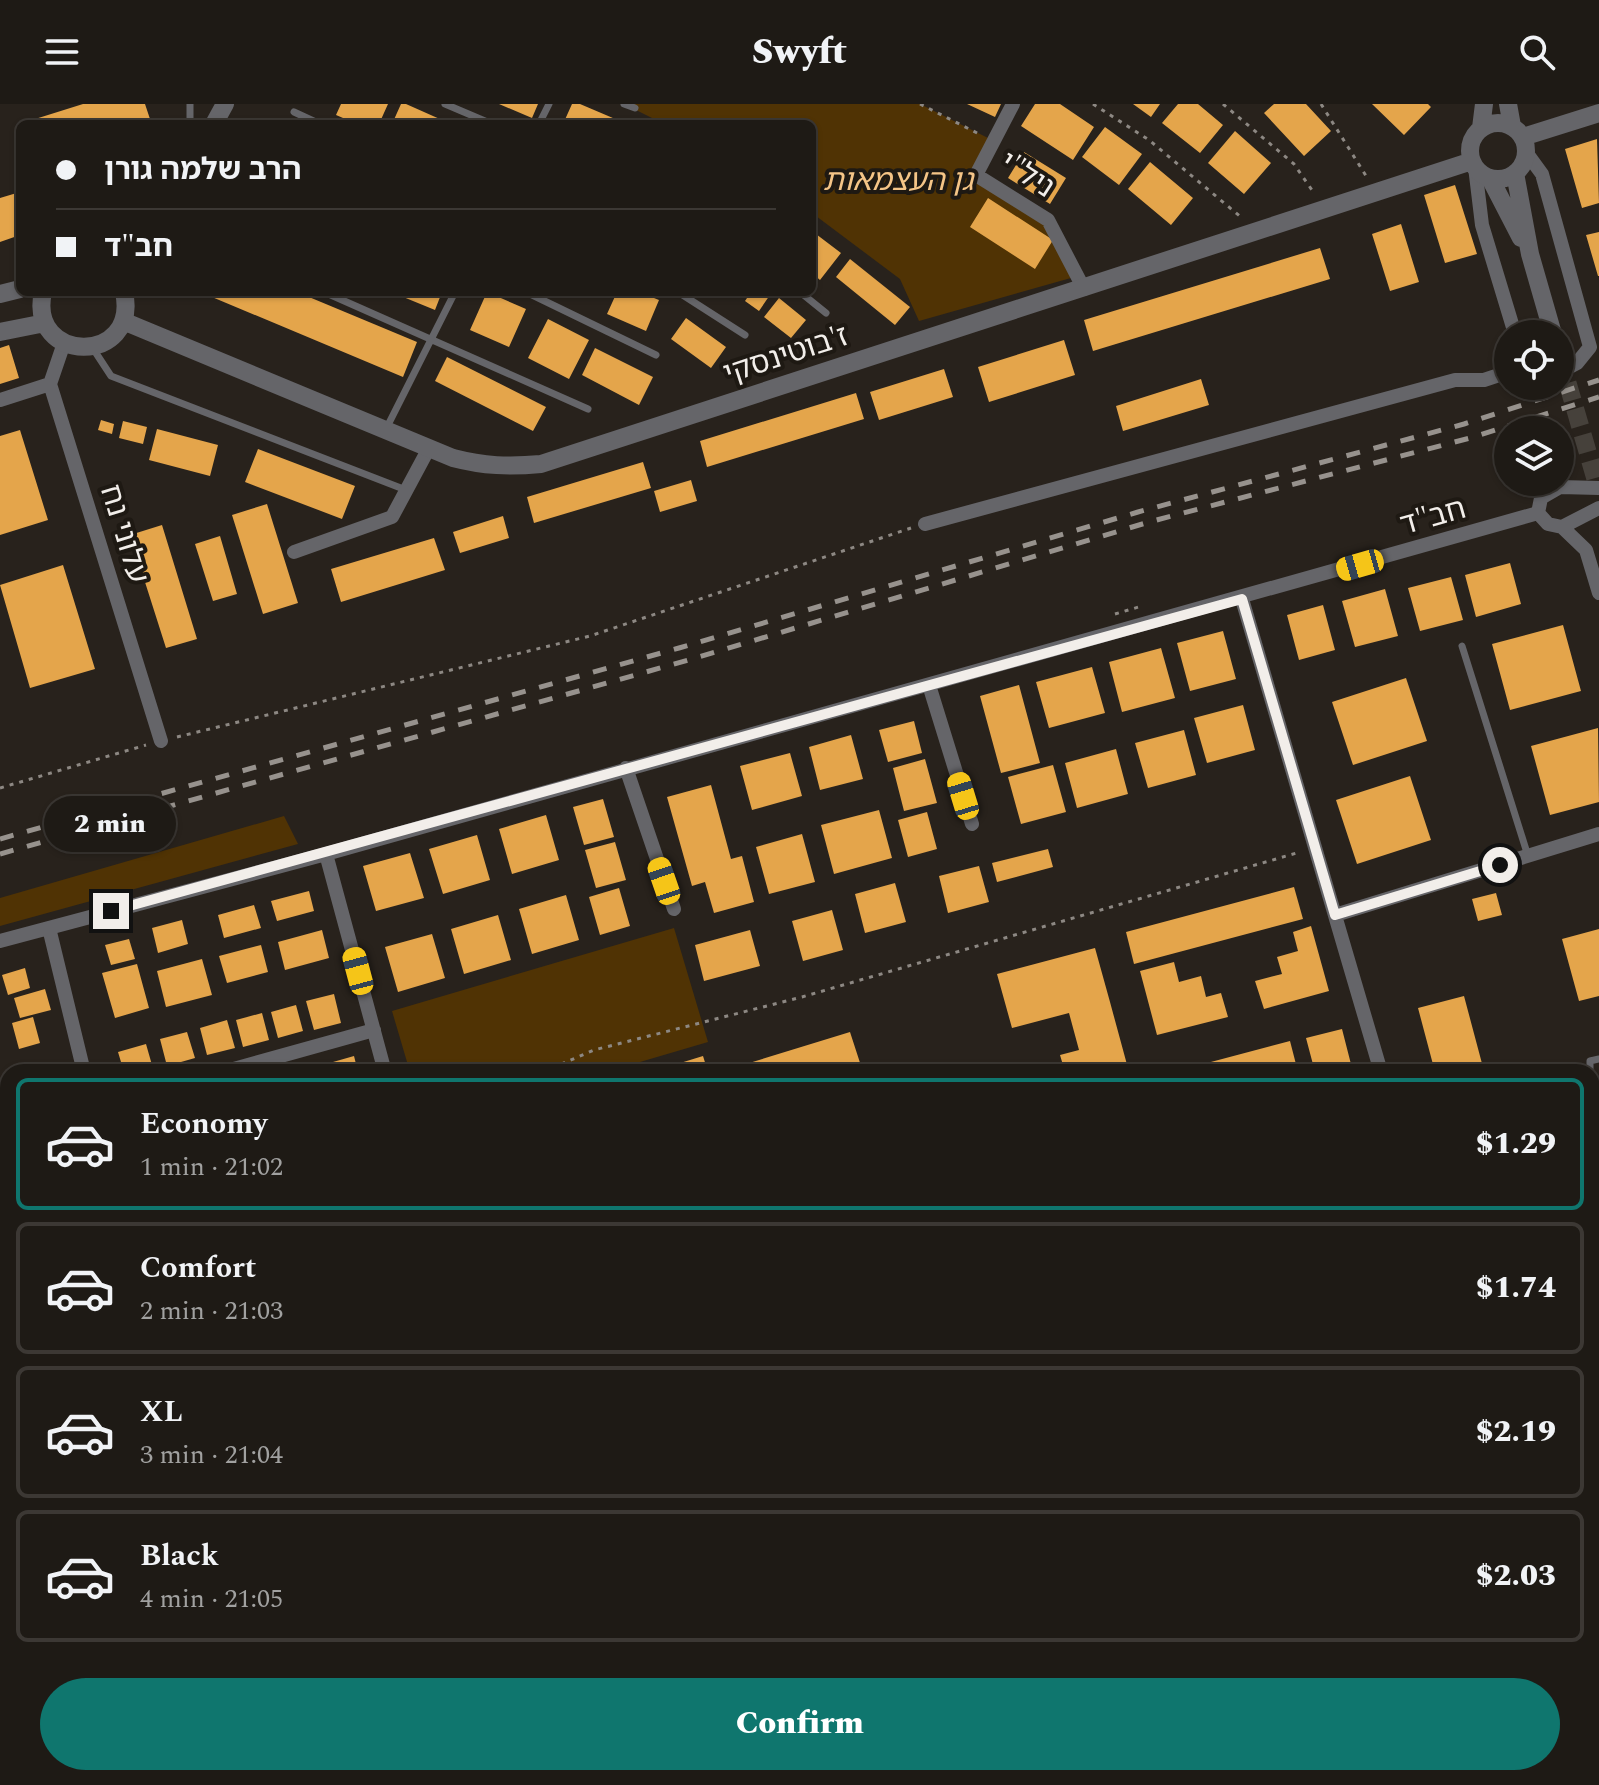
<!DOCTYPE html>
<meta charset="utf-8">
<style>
body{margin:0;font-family:Spectral,"Noto Sans Hebrew",serif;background:#2b2722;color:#f1f3f6;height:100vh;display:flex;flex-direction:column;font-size:30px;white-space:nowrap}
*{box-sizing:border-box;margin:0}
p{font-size:26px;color:#a1a1a0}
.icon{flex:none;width:44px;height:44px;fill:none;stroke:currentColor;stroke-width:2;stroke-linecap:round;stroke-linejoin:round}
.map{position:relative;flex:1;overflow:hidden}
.details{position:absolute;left:0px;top:960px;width:1600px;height:722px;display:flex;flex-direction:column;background:#1e1a15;border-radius:24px 24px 0 0;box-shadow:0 2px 6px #0004,0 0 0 2px #3c3834}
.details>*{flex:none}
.hud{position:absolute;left:16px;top:16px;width:800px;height:176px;border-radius:12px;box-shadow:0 2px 6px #0004,0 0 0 2px #3c3834;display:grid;align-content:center;height:176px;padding:0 40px;background:#1e1a15}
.controls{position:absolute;left:1494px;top:216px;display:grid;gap:16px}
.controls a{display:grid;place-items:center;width:80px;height:80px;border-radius:50%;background:#1e1a15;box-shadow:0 2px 6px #0004,0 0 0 2px #3c3834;font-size:40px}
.end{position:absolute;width:36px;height:36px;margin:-18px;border:10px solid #f2eeea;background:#111;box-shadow:0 0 0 4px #111}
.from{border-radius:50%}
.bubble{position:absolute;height:56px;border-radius:28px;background:#1e1a15;box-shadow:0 2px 6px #0004,0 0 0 2px #3c3834;font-size:26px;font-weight:800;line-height:56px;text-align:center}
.car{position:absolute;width:24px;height:48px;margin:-24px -12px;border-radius:10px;box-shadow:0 0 6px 2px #0007;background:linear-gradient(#f5c518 24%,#345 0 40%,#f5c518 0 76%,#345 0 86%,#f5c518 0)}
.hud b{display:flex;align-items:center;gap:28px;height:76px;font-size:30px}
.hud b+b{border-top:2px solid #3c3834}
.hud i{width:20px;height:20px;background:#f1f3f6}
ul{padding:14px 0 0;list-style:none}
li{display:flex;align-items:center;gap:24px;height:132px;margin:0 16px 12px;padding:0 24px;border:4px solid #3c3834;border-radius:12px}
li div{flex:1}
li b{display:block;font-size:30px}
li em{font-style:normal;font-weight:800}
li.active{border-color:#0f766e}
li>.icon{width:72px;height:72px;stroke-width:1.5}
.action{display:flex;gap:16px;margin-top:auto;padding:16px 40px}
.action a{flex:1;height:92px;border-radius:48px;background:#0f766e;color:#fff;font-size:32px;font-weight:800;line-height:92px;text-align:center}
header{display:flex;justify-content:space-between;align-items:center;height:104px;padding:0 40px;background:#1e1a15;font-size:36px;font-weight:800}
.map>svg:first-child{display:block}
</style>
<header><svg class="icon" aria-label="menu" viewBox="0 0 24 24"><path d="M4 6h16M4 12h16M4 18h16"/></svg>Swyft<svg class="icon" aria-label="search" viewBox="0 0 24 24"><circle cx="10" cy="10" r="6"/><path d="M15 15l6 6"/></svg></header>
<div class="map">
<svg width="1599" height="1681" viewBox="0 0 1599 1681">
<rect width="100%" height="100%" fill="#28221c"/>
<!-- green -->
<path fill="#503304" d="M624 0H920L994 37 976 71 1048 116 1078 172 919 217 900 175 812 109V20H664Z
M284 712 298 740 0 822V794Z
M674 824 708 938 606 968H410L392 907Z
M1389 1674H1437L1421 1681H1392Z"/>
<!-- building -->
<path fill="#e4a54b" d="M83 0H145L151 18 33 20 32 16Z
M341 0H388L379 20H357L336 11Z
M401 0H406L451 20H392Z
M499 0H538L532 14Z
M572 0H580L627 20H563Z
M967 0H1001L995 13Z
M1035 0H1060L1094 23 1073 56 1021 22Z
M1133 0H1160L1151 13Z
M1178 0H1198L1223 21 1200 49 1162 19Z
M1274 0H1306L1331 27 1304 52 1264 9Z
M1372 0H1428L1431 3 1404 31Z
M1105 23 1142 50 1119 81 1082 53Z
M1235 27 1271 59 1244 90 1208 59Z
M1597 35 1599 99 1582 104 1565 45Z
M1024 48 1066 74 1050 100 1008 74Z
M1150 58 1193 94 1171 121 1128 85Z
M1455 81 1477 150 1445 159 1424 91Z
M20 88V131L0 138V94Z
M988 94 1053 136 1035 165 970 123Z
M1401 120 1419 178 1390 187 1372 130Z
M812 127 841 149 820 176 812 169Z
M1599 128V172H1598L1586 131Z
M1320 144 1330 175 1093 247 1084 216Z
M850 155 910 203 895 221 836 173Z
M200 188H297L417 238 403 273Z
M391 188H442L435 206Z
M487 188 526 205 509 243 470 226Z
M617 188H639L659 196 646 227 607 210Z
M751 188H772L759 207 745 197Z
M779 194 806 216 791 234 764 213Z
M686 214 726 243 711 264 671 235Z
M548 215 589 236 569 275 528 254Z
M1064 236 1075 271 989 298 978 263Z
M9 241 19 274 0 280V244Z
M595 244 653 273 639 301 582 271Z
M447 253 546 303 533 327 435 277Z
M944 265 953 293 879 316 870 288Z
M1201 275 1209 301 1123 327 1116 302Z
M856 289 864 315 707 363 700 337Z
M101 316 114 320 112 330 98 326Z
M123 317 147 323 143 340 119 334Z
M157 325 218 341 210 372 149 356Z
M20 326 48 416 0 431V332Z
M258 345 355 382 342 415 245 378Z
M643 358 651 384 534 419 527 393Z
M691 376 697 397 660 408 654 387Z
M267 400 298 499 263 510 232 411Z
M503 412 509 434 460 449 453 428Z
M162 421 197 535 166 544 130 431Z
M220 432 237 490 213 497 195 440Z
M434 434 445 466 341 498 331 465Z
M1510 459 1521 500 1476 513 1465 471Z
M63 461 95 565 30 584 0 481Z
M1451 473 1463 516 1420 527 1408 484Z
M1385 485 1398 532 1355 543 1342 497Z
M1323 501 1335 546 1299 556 1287 511Z
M1563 521 1581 587 1510 606 1492 540Z
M1223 527 1236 575 1190 587 1177 539Z
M1161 544 1175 594 1122 608 1109 558Z
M1092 563 1105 609 1049 624 1036 578Z
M1406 574 1427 637 1353 661 1332 598Z
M1019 581 1040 659 1001 669 980 592Z
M1243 601 1255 646 1207 659 1194 614Z
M914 617 922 649 888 658 879 626Z
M1598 624 1599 698 1550 711 1531 642Z
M1184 626 1196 671 1148 684 1135 639Z
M851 631 863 675 820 686 809 643Z
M1116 645 1128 690 1077 704 1065 659Z
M790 649 802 692 752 706 740 662Z
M925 655 937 699 904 707 893 664Z
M1053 661 1066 708 1021 720 1008 673Z
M1410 672 1431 736 1357 760 1336 696Z
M711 681 731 755 742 752 754 798 714 809 705 778 692 782 667 693Z
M603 695 614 733 584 741 573 703Z
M879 706 892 754 834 770 821 721Z
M927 708 937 745 908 753 898 716Z
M546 711 559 756 512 770 499 725Z
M802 730 815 778 769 790 756 743Z
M477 731 490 776 443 790 429 745Z
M615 738 626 776 596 784 585 746Z
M1048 745 1053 763 997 778 992 759Z
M410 749 424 794 376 807 363 762Z
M979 762 989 798 948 809 939 772Z
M895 779 906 818 865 829 855 790Z
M1294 783 1303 815 1134 860 1126 828Z
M619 784 630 822 600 831 589 793Z
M309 787 314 807 277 817 271 797Z
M1496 789 1502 811 1478 817 1472 795Z
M566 791 579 836 532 850 519 805Z
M254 801 261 824 224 834 218 811Z
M832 806 843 846 803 857 792 817Z
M498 811 511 856 464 870 451 825Z
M182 816 188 840 158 849 152 824Z
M1311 822 1329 887 1264 905 1255 877 1282 870 1277 853 1298 847 1293 828Z
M1599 825V892L1579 897 1562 835Z
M322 826 329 854 285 866 278 838Z
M750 826 760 862 704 877 695 841Z
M432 830 445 874 398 888 385 843Z
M129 835 135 855 111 861 105 841Z
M261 841 268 868 227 879 219 852Z
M1095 844 1110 898 1129 968H1065L1060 951 1079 946 1069 909 1012 924 997 870Z
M202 855 212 891 166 903 157 867Z
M1174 858 1179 878 1201 872 1206 893 1221 889 1228 913 1157 931 1140 867Z
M137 860 149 904 115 914 102 869Z
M25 864 30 884 8 891 2 871Z
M45 885 51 906 20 914 14 894Z
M334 890 341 919 314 926 306 897Z
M1464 892 1484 967 1435 968 1418 904Z
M296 901 303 927 278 934 271 908Z
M262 909 269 936 243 943 236 916Z
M33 913 40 939 19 945 12 919Z
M227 916 235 944 207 951 200 924Z
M1342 925 1353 968H1315L1306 934Z
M187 928 195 954 167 962 160 935Z
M850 928 863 968H734L733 964Z
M1290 937 1298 968H1177V967Z
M146 940 154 968H124L118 948Z
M354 952 358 968H328L326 960Z
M703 952 708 968H680L677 960Z
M315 960 318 968H288V967Z
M8 1024V1084L3 1085 0 1026Z
M8 1142V1207H7L0 1181V1144Z
M1599 1173V1201L1598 1202 1592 1176Z
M1592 1246 1599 1252V1280L1592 1288Z
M8 1431V1519L0 1521V1433Z
M1592 1472 1599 1488 1592 1494Z
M1599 1570V1608L1592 1611V1573Z
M45 1674H60L62 1681H48Z
M160 1674H228L230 1681H162Z
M645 1674H686L687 1681H647Z
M748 1674H784L786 1681H726Z
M1109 1674H1145L1149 1681H1093Z
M1304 1674H1357L1360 1681H1307Z"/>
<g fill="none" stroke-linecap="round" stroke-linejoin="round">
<!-- tertiary-tunnel -->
<path stroke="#46413b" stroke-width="18" stroke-dasharray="18 9" stroke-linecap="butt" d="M1560 253 1599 387"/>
<!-- path -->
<path stroke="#8d8883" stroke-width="3" stroke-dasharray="4 6" stroke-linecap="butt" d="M920 0 981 31
M1093 0 1149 36 1242 114
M1223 0 1294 60 1314 89
M1321 0 1368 75
M1115 510 1142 502
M177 633 590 532 911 424
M0 684 146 641
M543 968 594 946 802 893 1300 748
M1592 1328 1599 1335
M1276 1674 1279 1681"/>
<!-- service -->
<path stroke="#656569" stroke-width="7" d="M190 0V20
M445 0 492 20
M624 0 635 4
M294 8 320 20
M539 20 549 0
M324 188 588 305
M526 188 656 251
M678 188 745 231
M800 188 826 209
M92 243 111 272 406 386
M386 325 455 188
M1462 542 1528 752
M1590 968V957L1599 955
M1592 999 1599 997
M1592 1236 1599 1242
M0 1385 8 1387
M1582 1681 1599 1676"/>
<!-- minor -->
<path stroke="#656569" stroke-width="14" d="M1013 0 976 71 1048 116 1084 185
M1526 48 1542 70 1590 243 1577 259 1560 268
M1475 63 1482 121 1515 230
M64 239 50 280 161 637
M0 296 50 280
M1599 384 1560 383 1541 394 1538 409 1548 420 1562 423 1599 404
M925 420 1455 276H1484L1508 268
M1562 423 1586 446 1599 489
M294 448 392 413 429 344
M1242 495 1381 968
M929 581 972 720
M626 664 674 805
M326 750 385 968
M1335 811 1599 730
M49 824 84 968
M0 837 326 750 1538 409
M223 968 374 926
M0 992 8 990
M1592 1041 1599 1040
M1592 1386 1599 1383
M109 1674 111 1681
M598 1674 600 1681
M820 1674 822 1681
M892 1674 893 1681
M380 1681 407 1675
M949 1681 967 1674"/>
<!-- tertiary -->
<path stroke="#656569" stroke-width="18" d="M1508 0 1512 22
M1470 47a28 28 0 1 1 56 0a28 28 0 1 1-56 0Z
M214 20 225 0
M1481 24 1484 0
M1523 33 1599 9
M1515 69 1530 150 1553 230
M1490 74 1521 134
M43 188C27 260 140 262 124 188
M0 190 20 185
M123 217 453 354C484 362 509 363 541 360L1472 57
M0 228 45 219"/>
<!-- secondary -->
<path stroke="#8a8a90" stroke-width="20" d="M1592 1649 1599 1646
M1518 1681 1535 1674"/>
<!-- rail -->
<path stroke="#97928d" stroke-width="5" stroke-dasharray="14 14" stroke-linecap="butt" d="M0 735 679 544 1138 408 1464 320 1599 276
M0 750 692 555 1149 418 1470 334 1599 293"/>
</g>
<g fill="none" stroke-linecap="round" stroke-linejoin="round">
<!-- route -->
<path stroke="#f2eeea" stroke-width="10" d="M111 807 1242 495 1335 811 1500 761"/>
</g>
<g text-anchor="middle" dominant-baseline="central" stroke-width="8" stroke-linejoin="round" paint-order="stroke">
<!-- street labels -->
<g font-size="30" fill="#f2eeea" stroke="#1e1913">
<text transform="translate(1027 71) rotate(33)">ניל"י</text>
<text transform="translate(786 251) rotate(-18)">ז'בוטינסקי</text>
<text transform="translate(1433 413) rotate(-16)">חב"ד</text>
<text transform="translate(124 430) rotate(73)">עלוני נח</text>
</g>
<!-- park labels -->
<g font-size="30" font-style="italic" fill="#f5c587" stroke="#1e1913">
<text x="898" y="77">גן העצמאות</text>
</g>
</g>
</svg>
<div class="controls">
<a><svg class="icon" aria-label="locate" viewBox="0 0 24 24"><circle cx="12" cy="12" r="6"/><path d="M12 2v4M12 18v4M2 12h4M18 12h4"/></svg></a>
<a><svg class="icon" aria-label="layers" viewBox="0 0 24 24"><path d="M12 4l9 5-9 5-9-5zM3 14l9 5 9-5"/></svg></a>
</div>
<i class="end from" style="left:1500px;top:761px"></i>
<i class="end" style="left:111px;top:807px"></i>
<div class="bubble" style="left:44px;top:692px;width:132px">2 min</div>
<i class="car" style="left:1360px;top:461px;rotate:254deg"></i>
<i class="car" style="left:963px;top:692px;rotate:343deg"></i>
<i class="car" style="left:664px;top:777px;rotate:341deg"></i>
<i class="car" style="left:358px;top:867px;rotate:345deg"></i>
<div class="hud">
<b><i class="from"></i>הרב שלמה גורן</b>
<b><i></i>חב&quot;ד</b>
</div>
<section class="details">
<ul>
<li class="active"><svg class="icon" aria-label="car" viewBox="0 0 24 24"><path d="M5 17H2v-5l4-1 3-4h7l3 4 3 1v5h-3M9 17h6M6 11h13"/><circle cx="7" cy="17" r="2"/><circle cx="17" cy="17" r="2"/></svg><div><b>Economy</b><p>1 min · 21:02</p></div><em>$1.29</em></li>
<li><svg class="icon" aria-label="car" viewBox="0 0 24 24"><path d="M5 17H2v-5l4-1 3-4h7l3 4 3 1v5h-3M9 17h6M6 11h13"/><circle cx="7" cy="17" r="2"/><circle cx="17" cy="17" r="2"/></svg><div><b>Comfort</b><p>2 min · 21:03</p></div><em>$1.74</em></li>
<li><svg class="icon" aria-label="car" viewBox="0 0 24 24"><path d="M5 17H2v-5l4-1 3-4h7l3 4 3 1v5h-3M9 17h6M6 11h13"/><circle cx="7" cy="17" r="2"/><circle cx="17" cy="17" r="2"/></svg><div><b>XL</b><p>3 min · 21:04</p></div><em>$2.19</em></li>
<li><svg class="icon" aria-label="car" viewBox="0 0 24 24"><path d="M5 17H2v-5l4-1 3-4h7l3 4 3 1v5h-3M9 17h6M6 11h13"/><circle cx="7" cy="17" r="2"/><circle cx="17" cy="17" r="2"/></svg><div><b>Black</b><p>4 min · 21:05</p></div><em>$2.03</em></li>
</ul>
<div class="action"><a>Confirm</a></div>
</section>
</div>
